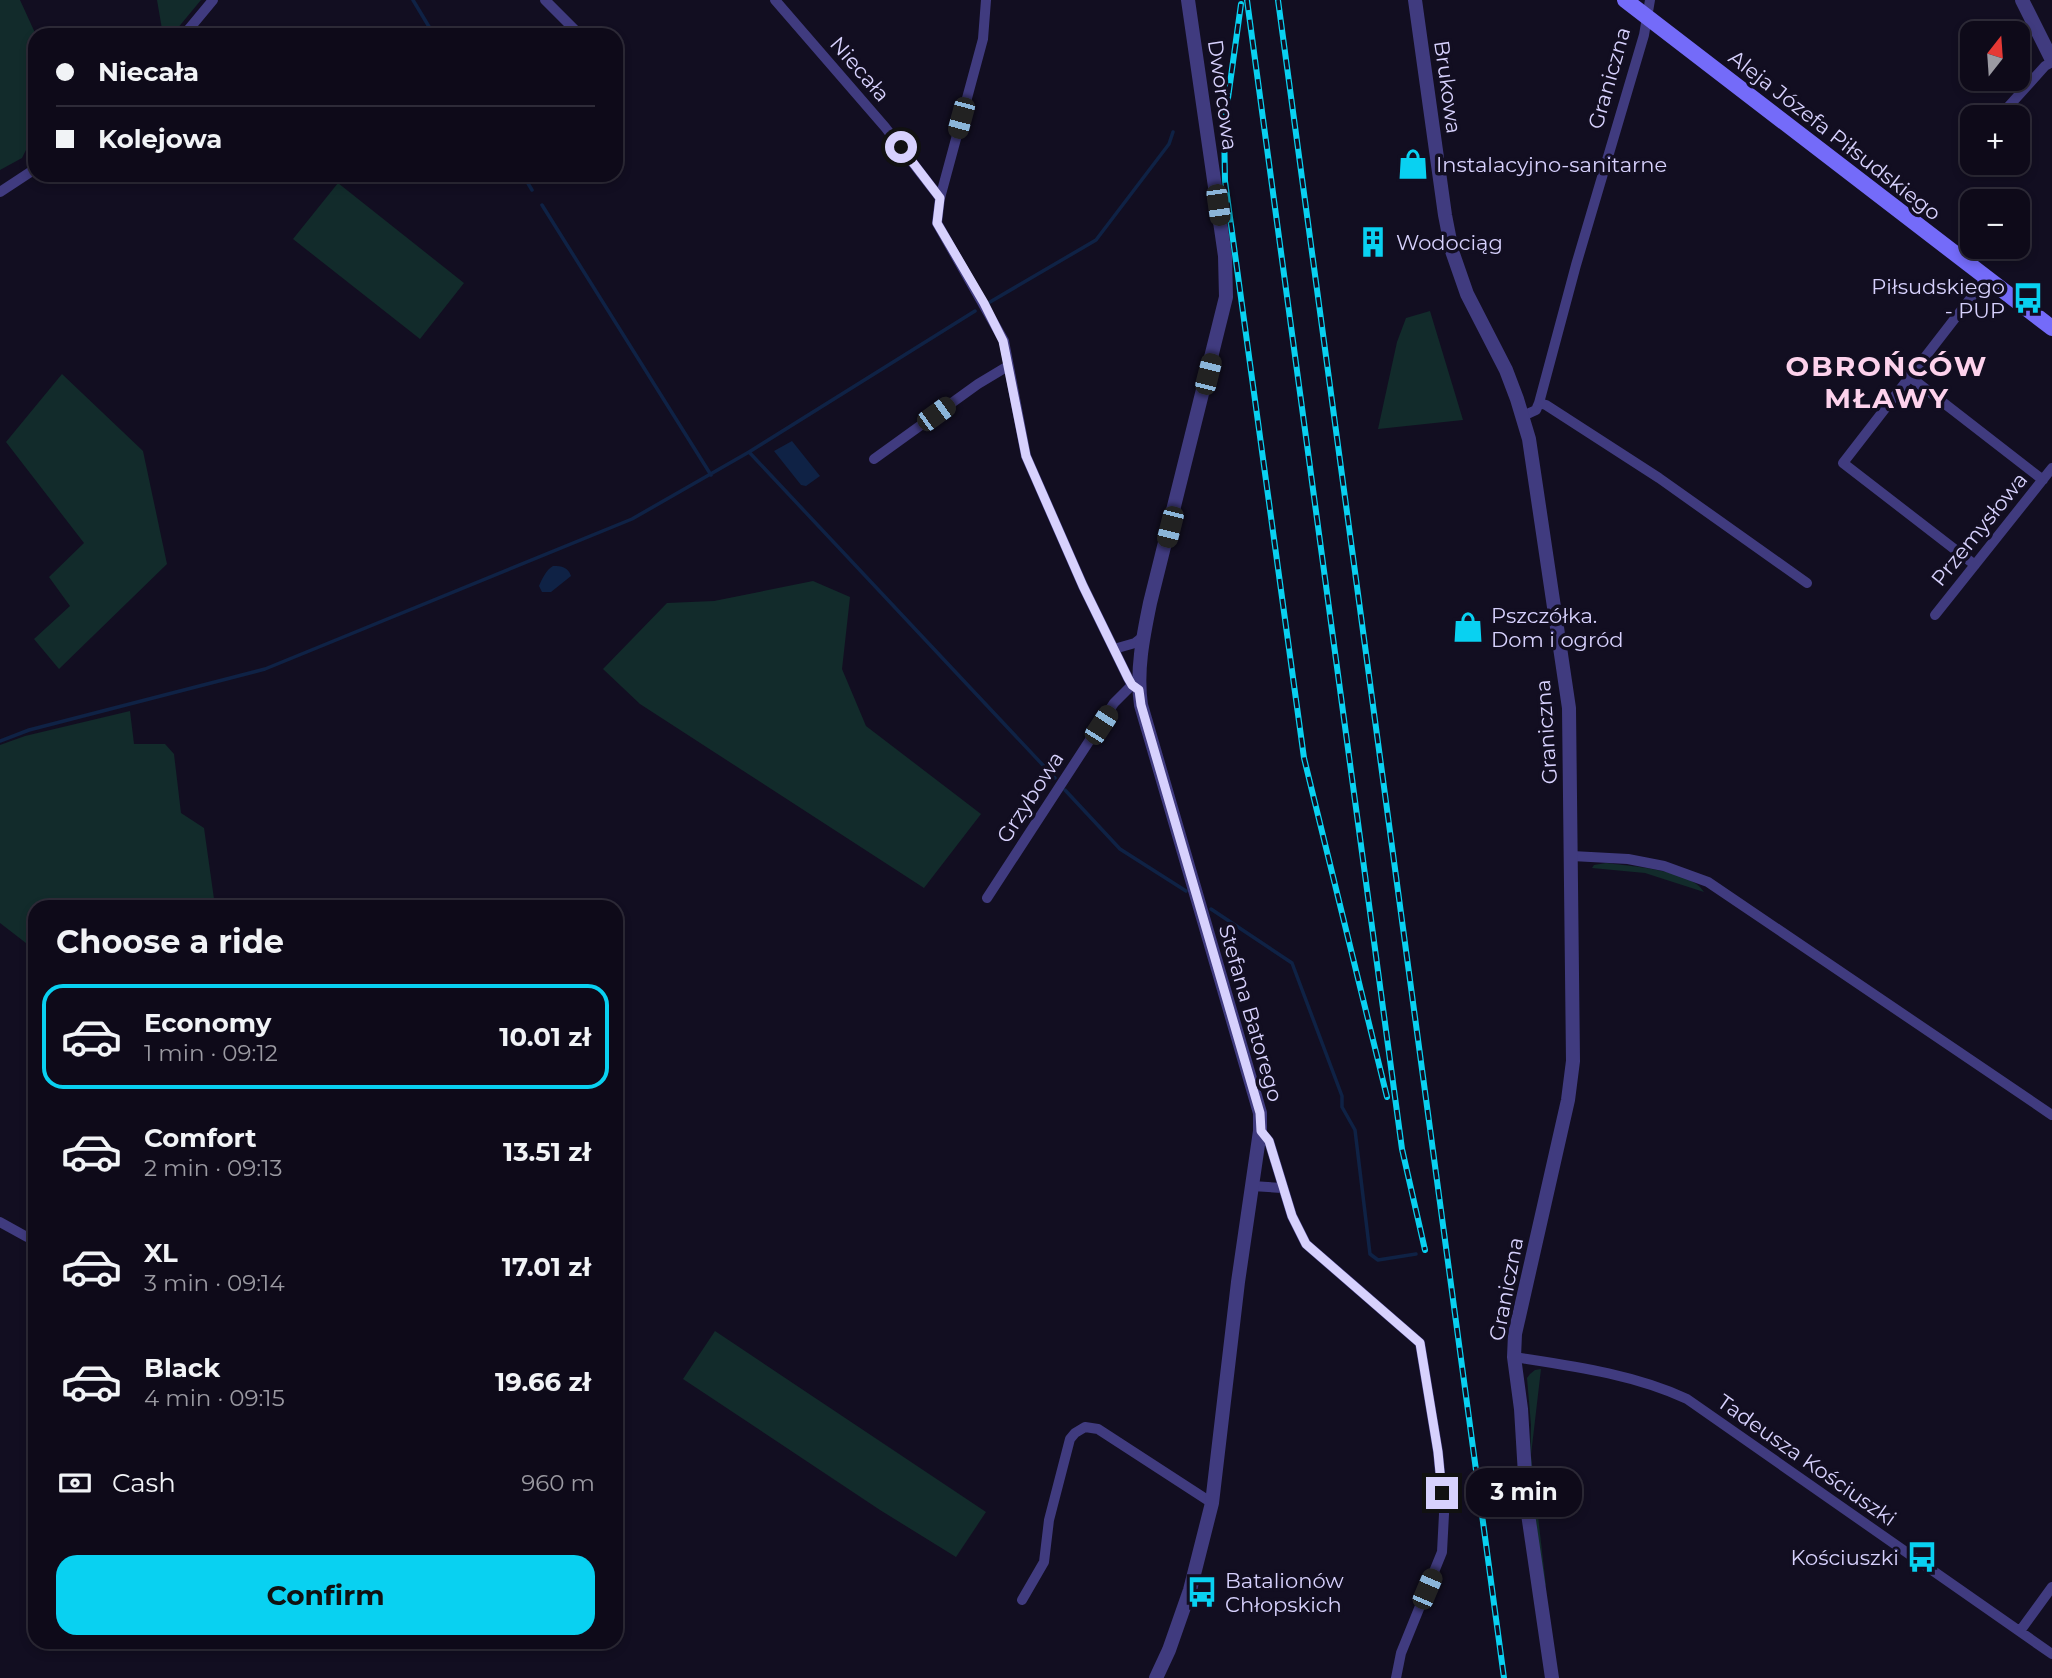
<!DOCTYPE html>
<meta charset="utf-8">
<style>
body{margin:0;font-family:Montserrat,sans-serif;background:#171322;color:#f1f3f6;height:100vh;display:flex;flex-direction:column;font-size:26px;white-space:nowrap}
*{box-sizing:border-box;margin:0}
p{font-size:23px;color:#9b9aa2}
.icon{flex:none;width:38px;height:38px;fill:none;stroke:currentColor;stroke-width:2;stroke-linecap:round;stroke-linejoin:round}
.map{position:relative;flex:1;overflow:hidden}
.side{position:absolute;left:28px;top:900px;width:595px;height:749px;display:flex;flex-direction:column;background:#0e0a19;border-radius:21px;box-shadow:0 4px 10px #0003,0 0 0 2px #2e2b38}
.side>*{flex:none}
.banner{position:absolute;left:28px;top:28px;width:595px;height:154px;border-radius:21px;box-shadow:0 4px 10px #0003,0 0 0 2px #2e2b38;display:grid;align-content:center;height:154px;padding:0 28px;background:#0e0a19}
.needle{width:46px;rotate:17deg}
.buttons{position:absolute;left:1960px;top:21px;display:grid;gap:14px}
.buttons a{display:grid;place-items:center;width:70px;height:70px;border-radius:14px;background:#0e0a19;box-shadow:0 4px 10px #0003,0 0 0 2px #2e2b38;font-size:35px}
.end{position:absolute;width:32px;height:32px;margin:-16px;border:9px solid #d7d1fd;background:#111;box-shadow:0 0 0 4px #111}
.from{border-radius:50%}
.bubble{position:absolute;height:49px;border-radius:21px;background:#0e0a19;box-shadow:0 4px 10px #0003,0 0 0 2px #2e2b38;font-size:23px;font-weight:700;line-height:49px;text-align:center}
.car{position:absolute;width:21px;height:42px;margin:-21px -10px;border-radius:9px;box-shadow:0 0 5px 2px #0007;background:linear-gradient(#222 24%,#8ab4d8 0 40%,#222 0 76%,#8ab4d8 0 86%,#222 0)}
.banner b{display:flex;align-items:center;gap:24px;height:66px;font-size:26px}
.banner b+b{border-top:2px solid #2e2b38}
.banner i{width:18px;height:18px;background:#f1f3f6}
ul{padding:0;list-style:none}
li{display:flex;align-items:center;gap:21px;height:105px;margin:0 14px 10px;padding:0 14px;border:4px solid transparent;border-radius:21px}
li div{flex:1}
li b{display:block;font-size:26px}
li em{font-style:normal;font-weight:700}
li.selected{border-color:#09d1f1}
li>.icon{width:63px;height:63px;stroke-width:1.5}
h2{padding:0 28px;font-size:32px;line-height:84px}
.pay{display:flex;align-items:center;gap:18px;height:77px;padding:0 28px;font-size:26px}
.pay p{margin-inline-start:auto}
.action{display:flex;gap:14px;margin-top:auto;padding:14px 28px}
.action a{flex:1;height:80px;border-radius:21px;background:#09d1f1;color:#111;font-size:28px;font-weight:700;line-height:80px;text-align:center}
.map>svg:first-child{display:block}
</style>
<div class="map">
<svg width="2052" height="1678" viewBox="0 0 2052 1678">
<rect width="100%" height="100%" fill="#120e21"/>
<!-- green -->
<path fill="#122b2b" d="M0 0H20L36 35 35 132 22 158 0 170Z
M157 0H201L172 35H163Z
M338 183 464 283 420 339 293 239Z
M1430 311 1463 420 1378 429 1397 342 1406 318Z
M62 374 143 451 167 564 59 669 34 639 70 606 49 577 84 543 6 442Z
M813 581 850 597 842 669 866 726 981 814 924 888 640 704 603 669 667 603 714 601Z
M130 711 134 744H165L174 754 181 813 204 828 215 906H35V950L0 923V745L25 736Z
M1606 863C1630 866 1692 870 1704 892L1645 873 1592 868 1594 865Z
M715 1331 986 1512 956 1557 880 1510 683 1379Z
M1541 1369 1531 1455 1546 1586 1543 1582 1530 1471 1531 1425 1527 1378 1530 1374 1535 1370Z"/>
<!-- water -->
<path fill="#0f2245" d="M792 441 820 476 806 486 801 485 774 451Z
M553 566C562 566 568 567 571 576L551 592H542L539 586C542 579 546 570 553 566Z"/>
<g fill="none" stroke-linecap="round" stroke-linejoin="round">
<!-- stream -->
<path stroke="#0f2245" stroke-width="3.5" d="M413 0 434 35
M523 175 532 190
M542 205 711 475
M990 302 1096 240 1169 144 1173 132
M749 452 975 311
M0 741 29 730 265 669 632 519 749 452 1055 778
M1065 790 1120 849 1186 891
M1211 909 1292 963 1342 1096V1107L1355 1130 1370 1254 1378 1260 1416 1254"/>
<!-- minor -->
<path stroke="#403b7f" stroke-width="10" d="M545 0 580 35
M775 0 885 127 940 198
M986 0 983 39 940 198 937 223 1004 341 1026 456 1083 586 1128 678 1132 685 1139 690
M184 35 213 0
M1999 117 2045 66 2052 62
M1970 149 1972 147
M0 192 35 169
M1909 376 2043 480
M1539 403 1546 405 1659 478 1807 583
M1523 416 1536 410 1539 403 1576 265 1644 35 1650 0
M874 459 978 384 1008 366
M1975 565 1843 463 1987 277
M1935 615 2052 468
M1114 649 1135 643 1144 636
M1572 856 1628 859 1664 866 1708 882 2052 1115
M987 898 1114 703 1132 685
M1260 1131 1269 1141 1292 1216 1306 1244 1420 1343 1438 1452 1444 1514 1442 1552 1401 1653 1396 1678
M1252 1186 1282 1188
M0 1222 27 1237
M1514 1357C1572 1366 1633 1374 1687 1399L2052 1654
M1022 1600 1044 1562 1049 1520 1070 1439 1075 1433 1085 1427 1098 1429 1212 1503
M2020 1631 2052 1587"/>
<!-- tertiary -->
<path stroke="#403b7f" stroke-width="14" d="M1415 0 1445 215 1452 251 1467 294 1506 370 1517 399 1529 439 1569 708 1573 1061 1568 1100 1515 1334 1514 1357 1521 1409 1527 1507 1552 1678
M2022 0 2052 60
M1156 1678 1169 1650 1190 1590 1212 1503 1238 1282 1260 1131V1113L1141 705C1136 671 1143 637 1150 603L1226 297 1225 256 1188 0"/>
<!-- secondary -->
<path stroke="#746bf9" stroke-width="16" d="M1625 0 2052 328"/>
<defs>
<path id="rail" d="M1247 0 1402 1149 1425 1250
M1278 0 1504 1678
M1241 4 1224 127 1225 181 1304 758 1387 1097"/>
</defs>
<!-- rail casing -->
<use href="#rail" stroke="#09d1f1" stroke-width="6"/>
<!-- rail -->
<use href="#rail" stroke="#120e21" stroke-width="3.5" stroke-dasharray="10" stroke-linecap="butt"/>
</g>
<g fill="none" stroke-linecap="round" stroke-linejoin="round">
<!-- route -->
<path stroke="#d7d1fd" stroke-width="9" d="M901 147 940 198 937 223 984 303 1003 341 1026 456 1083 586 1128 678 1132 685 1139 690 1141 705 1260 1113 1261 1131 1269 1141 1292 1216 1306 1244 1420 1343 1438 1452 1442 1493"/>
</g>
<!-- icons -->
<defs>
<symbol id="shop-bare" viewBox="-9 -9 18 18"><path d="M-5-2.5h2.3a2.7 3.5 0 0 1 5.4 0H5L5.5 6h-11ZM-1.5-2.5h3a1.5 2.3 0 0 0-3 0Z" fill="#09d1f1" stroke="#120e21" stroke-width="2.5" paint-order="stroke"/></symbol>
<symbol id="building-bare" viewBox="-9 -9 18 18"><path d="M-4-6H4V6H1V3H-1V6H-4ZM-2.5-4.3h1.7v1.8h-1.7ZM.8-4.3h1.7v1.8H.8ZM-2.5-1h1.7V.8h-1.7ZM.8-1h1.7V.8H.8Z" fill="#09d1f1" stroke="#120e21" stroke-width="2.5" paint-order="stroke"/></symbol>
<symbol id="bus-bare" viewBox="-9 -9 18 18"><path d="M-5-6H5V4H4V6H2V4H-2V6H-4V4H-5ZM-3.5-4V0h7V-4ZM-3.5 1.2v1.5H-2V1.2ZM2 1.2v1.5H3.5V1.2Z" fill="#09d1f1" stroke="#120e21" stroke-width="2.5" paint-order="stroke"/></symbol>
</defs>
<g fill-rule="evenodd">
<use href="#shop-bare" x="1391" y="142" width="44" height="44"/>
<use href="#building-bare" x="1351" y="220" width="44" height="44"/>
<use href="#bus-bare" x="2006" y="276" width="44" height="44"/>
<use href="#shop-bare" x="1446" y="605" width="44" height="44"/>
<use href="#bus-bare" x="1900" y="1535" width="44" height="44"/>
<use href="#bus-bare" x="1180" y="1570" width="44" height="44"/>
</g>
<g text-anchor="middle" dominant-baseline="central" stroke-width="7" stroke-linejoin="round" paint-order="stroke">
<!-- street labels -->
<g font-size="21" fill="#d7d1fd" stroke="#120e21">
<text transform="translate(860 69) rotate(49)">Niecała</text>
<text transform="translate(1609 78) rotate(-74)">Graniczna</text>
<text transform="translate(1448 87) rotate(82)">Brukowa</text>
<text transform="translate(1223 95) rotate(82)">Dworcowa</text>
<text transform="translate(1835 135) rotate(38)">Aleja Józefa Piłsudskiego</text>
<text transform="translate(1979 529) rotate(-51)">Przemysłowa</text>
<text transform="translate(1546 732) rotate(-94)">Graniczna</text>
<text transform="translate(1030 797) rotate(-57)">Grzybowa</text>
<text transform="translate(1251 1013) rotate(74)">Stefana Batorego</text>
<text transform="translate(1506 1289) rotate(-79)">Graniczna</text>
<text transform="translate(1807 1460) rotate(35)">Tadeusza Kościuszki</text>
</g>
<!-- poi labels -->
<g font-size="21" fill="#d7d1fd" stroke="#120e21" text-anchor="start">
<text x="1436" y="164">Instalacyjno-sanitarne</text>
<text x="1396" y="242">Wodociąg</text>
<text x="2005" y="286" text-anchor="end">Piłsudskiego<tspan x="2005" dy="24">- PUP</tspan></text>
<text x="1491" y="615">Pszczółka.<tspan x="1491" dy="24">Dom i ogród</tspan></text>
<text x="1899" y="1557" text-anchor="end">Kościuszki</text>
<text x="1225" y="1580">Batalionów<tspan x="1225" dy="24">Chłopskich</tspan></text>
</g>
<!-- district labels -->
<g font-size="28" font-weight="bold" letter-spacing="2" fill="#fdd2ec" stroke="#120e21">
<text x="1887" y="366">OBROŃCÓW<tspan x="1887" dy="32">MŁAWY</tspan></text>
</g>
</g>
</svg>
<div class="buttons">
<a><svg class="needle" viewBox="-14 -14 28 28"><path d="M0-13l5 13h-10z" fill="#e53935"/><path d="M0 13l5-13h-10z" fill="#9b9aa2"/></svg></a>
<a>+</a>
<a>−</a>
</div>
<i class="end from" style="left:901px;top:147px"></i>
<i class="end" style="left:1442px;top:1493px"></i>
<div class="bubble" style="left:1466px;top:1468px;width:116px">3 min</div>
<i class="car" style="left:961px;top:118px;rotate:195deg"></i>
<i class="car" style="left:1218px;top:205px;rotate:172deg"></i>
<i class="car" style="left:1208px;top:374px;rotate:14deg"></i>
<i class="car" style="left:936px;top:414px;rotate:54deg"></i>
<i class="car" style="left:1170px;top:527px;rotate:194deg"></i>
<i class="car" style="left:1101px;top:725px;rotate:33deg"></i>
<i class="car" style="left:1427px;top:1589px;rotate:23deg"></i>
<div class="banner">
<b><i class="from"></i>Niecała</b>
<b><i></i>Kolejowa</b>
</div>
<section class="side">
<h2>Choose a ride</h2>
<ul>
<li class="selected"><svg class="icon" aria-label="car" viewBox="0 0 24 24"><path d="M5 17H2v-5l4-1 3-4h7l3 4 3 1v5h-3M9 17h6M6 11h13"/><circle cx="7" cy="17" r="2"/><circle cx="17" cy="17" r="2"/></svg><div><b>Economy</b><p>1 min · 09:12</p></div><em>10.01 zł</em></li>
<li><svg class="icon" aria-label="car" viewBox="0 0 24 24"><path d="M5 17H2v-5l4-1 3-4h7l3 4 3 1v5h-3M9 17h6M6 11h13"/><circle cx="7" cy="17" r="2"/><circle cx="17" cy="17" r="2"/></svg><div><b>Comfort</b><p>2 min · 09:13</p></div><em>13.51 zł</em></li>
<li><svg class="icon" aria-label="car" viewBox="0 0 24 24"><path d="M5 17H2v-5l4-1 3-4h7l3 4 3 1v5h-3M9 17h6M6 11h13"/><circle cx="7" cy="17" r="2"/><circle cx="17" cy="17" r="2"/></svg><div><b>XL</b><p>3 min · 09:14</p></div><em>17.01 zł</em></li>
<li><svg class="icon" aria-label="car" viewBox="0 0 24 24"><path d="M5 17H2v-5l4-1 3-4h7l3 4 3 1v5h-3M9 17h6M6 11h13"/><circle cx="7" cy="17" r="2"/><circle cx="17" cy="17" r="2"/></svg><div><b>Black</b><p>4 min · 09:15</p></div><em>19.66 zł</em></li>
</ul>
<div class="pay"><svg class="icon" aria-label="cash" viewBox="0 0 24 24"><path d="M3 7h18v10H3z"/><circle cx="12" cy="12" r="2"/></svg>Cash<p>960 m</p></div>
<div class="action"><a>Confirm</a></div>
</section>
</div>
